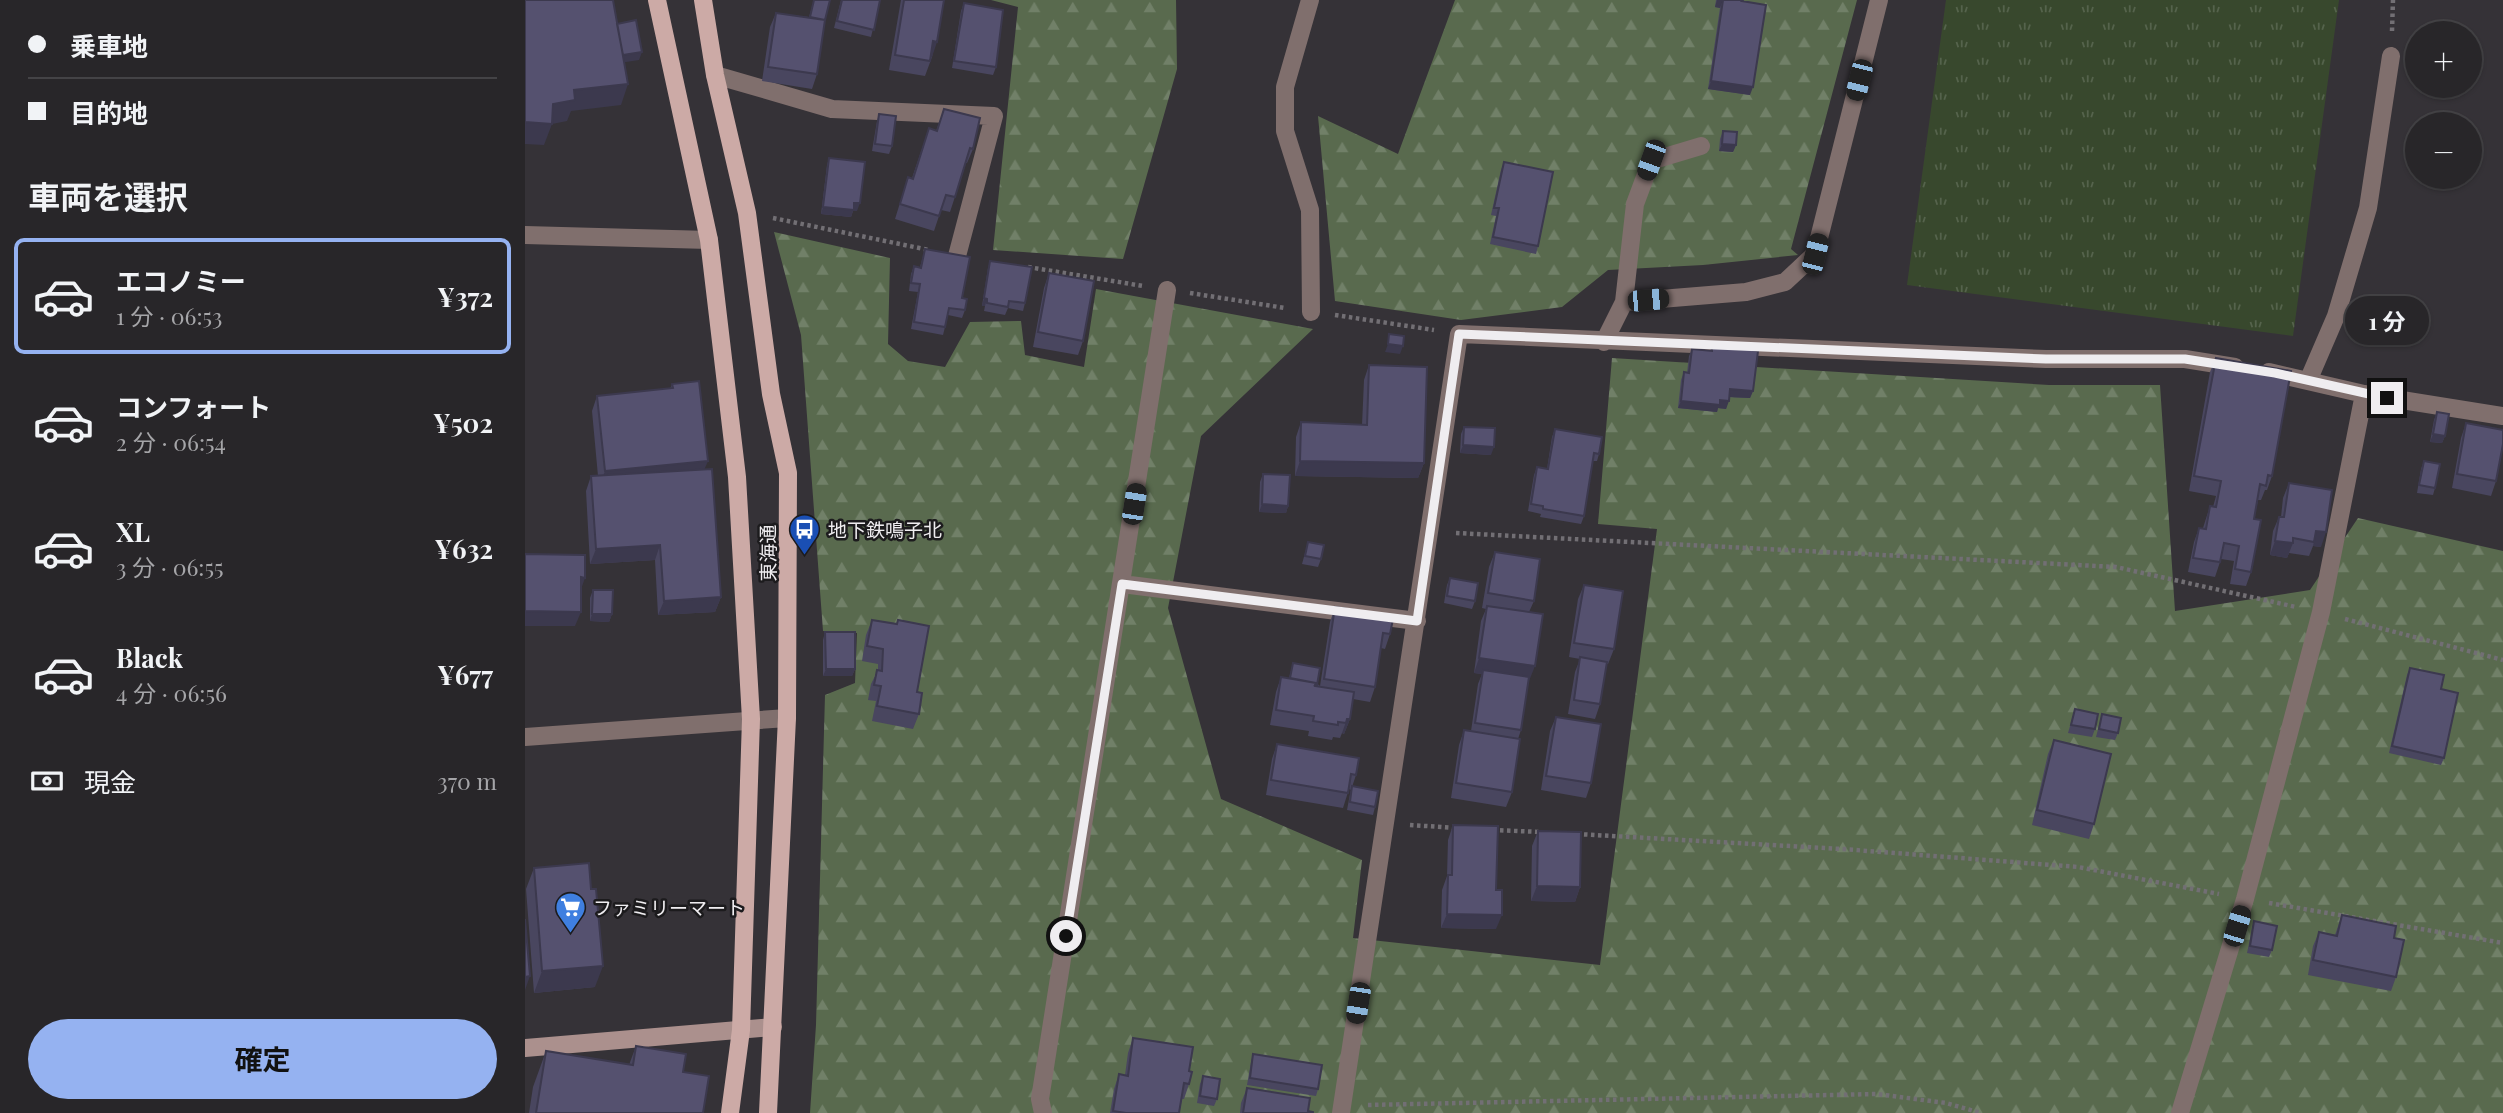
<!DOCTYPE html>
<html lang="ja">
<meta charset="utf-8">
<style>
body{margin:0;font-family:"Playfair Display","Noto Sans JP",serif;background:#343235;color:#f1f3f6;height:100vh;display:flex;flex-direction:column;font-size:26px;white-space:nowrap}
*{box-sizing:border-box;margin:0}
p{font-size:23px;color:#a5a5a8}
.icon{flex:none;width:38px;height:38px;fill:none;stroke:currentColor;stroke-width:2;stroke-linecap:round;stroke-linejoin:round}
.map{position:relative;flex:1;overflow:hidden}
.panel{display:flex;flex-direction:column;background:#282629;width:525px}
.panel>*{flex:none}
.guide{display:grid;align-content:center;height:154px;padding:0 28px;background:#282629}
.tools{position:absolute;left:1880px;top:21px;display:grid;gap:14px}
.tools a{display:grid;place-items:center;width:77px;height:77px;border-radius:50%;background:#282629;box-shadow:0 2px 5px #0004,0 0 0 2px #444346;font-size:35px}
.end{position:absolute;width:32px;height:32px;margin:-16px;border:9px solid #efedf0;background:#111;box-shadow:0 0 0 4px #111}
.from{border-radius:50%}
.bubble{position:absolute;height:49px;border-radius:24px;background:#282629;box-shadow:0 2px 5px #0004,0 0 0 2px #444346;font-size:23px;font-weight:700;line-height:49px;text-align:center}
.car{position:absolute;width:21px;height:42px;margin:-21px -10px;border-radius:9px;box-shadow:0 0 5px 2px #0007;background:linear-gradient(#222 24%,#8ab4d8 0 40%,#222 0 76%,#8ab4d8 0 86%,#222 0)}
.guide b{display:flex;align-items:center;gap:24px;height:66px;font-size:26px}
.guide b+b{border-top:2px solid #444346}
.guide i{width:18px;height:18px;background:#f1f3f6}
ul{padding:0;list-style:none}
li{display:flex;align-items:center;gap:21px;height:116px;margin:0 14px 10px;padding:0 14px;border:4px solid transparent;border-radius:10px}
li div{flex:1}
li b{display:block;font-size:26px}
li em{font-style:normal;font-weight:700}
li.active{border-color:#95b2f1}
li>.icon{width:63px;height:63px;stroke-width:1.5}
h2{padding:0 28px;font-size:32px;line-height:84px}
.pay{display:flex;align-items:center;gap:18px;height:77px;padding:0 28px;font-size:26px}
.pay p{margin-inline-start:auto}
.action{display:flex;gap:14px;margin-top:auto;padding:14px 28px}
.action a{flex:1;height:80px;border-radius:42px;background:#95b2f1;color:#111;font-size:28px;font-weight:700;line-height:80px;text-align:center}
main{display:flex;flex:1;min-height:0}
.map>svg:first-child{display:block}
</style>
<main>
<section class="panel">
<div class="guide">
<b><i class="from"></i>乗車地</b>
<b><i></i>目的地</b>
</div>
<h2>車両を選択</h2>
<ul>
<li class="active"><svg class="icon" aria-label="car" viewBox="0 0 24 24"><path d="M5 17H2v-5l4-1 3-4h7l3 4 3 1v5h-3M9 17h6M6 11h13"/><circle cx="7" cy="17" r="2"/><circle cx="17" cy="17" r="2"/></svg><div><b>エコノミー</b><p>1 分 · 06:53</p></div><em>¥372</em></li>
<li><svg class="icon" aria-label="car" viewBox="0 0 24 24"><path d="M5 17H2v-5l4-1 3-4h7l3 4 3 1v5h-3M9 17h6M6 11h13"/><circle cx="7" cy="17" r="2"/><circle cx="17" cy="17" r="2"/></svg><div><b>コンフォート</b><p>2 分 · 06:54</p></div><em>¥502</em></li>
<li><svg class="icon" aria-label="car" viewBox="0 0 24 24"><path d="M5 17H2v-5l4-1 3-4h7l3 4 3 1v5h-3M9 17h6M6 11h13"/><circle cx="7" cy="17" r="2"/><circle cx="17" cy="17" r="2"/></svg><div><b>XL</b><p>3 分 · 06:55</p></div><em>¥632</em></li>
<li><svg class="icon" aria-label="car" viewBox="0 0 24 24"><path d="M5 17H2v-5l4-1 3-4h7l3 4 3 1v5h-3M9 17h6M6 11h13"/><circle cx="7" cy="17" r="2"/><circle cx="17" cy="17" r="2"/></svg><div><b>Black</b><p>4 分 · 06:56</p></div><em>¥677</em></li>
</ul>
<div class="pay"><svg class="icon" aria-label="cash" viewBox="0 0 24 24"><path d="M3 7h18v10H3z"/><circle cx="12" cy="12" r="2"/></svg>現金<p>370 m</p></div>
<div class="action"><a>確定</a></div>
</section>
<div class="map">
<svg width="1978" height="1113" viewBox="0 0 1978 1113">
<defs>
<pattern id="forest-firs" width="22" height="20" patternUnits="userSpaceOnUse" patternTransform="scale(1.75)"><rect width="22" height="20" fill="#596a4e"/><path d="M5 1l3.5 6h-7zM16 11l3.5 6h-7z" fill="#718068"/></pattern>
<pattern id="park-tufts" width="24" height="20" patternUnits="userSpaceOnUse" patternTransform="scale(1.75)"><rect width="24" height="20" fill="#38482d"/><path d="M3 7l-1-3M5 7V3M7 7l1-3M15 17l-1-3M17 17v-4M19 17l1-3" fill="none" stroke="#55634c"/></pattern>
</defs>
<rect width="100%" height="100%" fill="#353237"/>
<!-- forest -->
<path fill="url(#forest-firs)" d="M466 0H651L652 69 598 259 468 250 493 7Z
M930 0H1332L1266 249 1273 255 1178 265 1083 270 1037 307 936 320 810 301 793 116 873 154Z
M249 232 365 258 363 344 383 361 420 367 445 322 496 321 500 355 559 367 571 289 788 329 676 436 643 608 696 799 837 860 828 938 1075 965 1132 529 1073 524 1087 358 1524 385H1635L1650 611 1785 590 1833 518 1978 551V1113H285L291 1025 300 695 330 683 332 633 298 631 276 335Z"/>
<!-- park -->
<path fill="url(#park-tufts)" d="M1421 0H1814L1768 336 1382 285Z"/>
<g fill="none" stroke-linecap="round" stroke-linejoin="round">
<!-- path -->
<path stroke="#726f74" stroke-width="4.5" stroke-dasharray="3.5 3.5" stroke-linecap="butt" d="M1867 31 1868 0
M248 218 404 250
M503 267 618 286
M665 293 760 308
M810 315 909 330
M931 533 1591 567 1771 607
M1820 619 1978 660
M885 825 932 828
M968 830 1016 832
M1052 834 1317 849 1553 867 1694 894
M1744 903 1978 943
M843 1105 1352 1094 1421 1103 1456 1113"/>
<!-- street -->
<path stroke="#806f6d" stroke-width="18" d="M785 0 760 87V131L785 210 786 312
M190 75 307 109 469 116 432 256
M0 235 184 240
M1099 302 1110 204 1126 161 1176 146
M1079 342 1099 302 1221 292 1260 282 1290 254 1354 0
M1744 372 1839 394 1978 416
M1783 381 1811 316 1843 208 1866 56
M597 584 892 621
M0 737 262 718
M518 1113 515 1099 642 290
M816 1113 934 334 1521 359H1660L1710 367
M1655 1113 1720 899 1796 612 1839 394"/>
<!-- secondary -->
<path stroke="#ab908d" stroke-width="18" d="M0 1048 248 1027"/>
<!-- primary -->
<path stroke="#ccaaa6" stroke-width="18" d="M132 0 184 240 212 477 226 719 216 1030 205 1113
M178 0 190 75 222 213 246 394 263 473 262 718 243 1113"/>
</g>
<!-- wall -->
<path fill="#49465f" d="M289 0H305L300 20 292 74 287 89 237 81 245 27 251 13 284 17Z
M316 0H355L346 37 309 28Z
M376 0H419L407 57 400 76 364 70Z
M1191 0H1218L1225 95 1183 89 1195 8 1190 7Z
M439 3 471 67 468 75 427 68 436 11Z
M419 109 448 149 442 163H441L425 212 416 210 409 231 370 219 383 177 387 178 404 128 411 131Z
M354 114 367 146 364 154 347 151 352 121Z
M1198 131 1211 145 1208 152 1194 151 1195 139Z
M304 158 332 211H328L326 217 296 214 302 165Z
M979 162 1013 246 1011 254 965 244 971 216 966 215 976 170Z
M400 249 437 298 440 310 437 318 423 315 418 335 386 329 393 292 384 291 386 274 389 266 395 267Z
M465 261 500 303 498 311 483 308 480 315 459 311 460 306H457L463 268Z
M524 273 558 341 553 355 508 347 519 288Z
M1187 346 1226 350 1228 391 1225 398 1204 397 1201 409 1193 408 1192 412 1153 408 1156 380 1159 372 1162 373 1164 356 1167 349 1185 351Z
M1691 358 1747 476 1742 490H1740L1736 500H1733L1729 519 1726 572 1721 586 1705 584 1709 561 1696 559 1690 577 1663 572 1669 542 1674 528H1678L1685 506 1688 507 1691 496 1664 491 1685 372Z
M844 365 899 463 893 478 770 476 771 437 776 422 837 425 839 380Z
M147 384 179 470 196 597 190 612 133 615 130 560 65 564 61 491 66 476H73L67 411 72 396 145 389Z
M1912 412 1920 436 1917 443 1905 442 1909 420Z
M1941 423 1971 481 1966 496 1927 488 1936 438Z
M939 427 966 455 935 453 936 434Z
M1030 429 1074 454 1072 461H1068L1059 516 1056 524 1015 517 1016 514 1003 511 1009 475 1012 467 1022 469 1027 437Z
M1899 461 1910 488 1908 495 1892 493 1896 469Z
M738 474 763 506 761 513 734 512 735 482Z
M1764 483 1796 547 1788 546 1784 556 1764 553 1762 558 1745 555 1748 531 1754 517H1756L1758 498Z
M783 542 796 559 793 567 777 564Z
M970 552 1009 601 1004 612V681H1003L996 730 993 739 987 792 981 807 926 798 934 745 939 730 946 731 953 684 957 674 949 673 956 621 961 609 957 608 964 567Z
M925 578 950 601 947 609 919 603 922 585Z
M1059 585 1089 649 1083 664H1081L1075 704 1070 719 1043 714 1050 672 1055 659 1044 657 1053 599Z
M68 590 87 614 84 622 65 621V598Z
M810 607 861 618 865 634 860 649 856 648 850 687 845 702 828 699 825 719 819 734 817 733 815 738 808 737 807 740 783 736 784 731 745 725 751 692 756 677 764 678 768 663 795 686 805 622Z
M347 620 392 692 394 714 388 729 347 721 351 701 343 700 346 684 353 670V664L337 661 341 635Z
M300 632 330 669 327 676H298V640Z
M1885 668 1916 689 1919 758 1916 765 1864 753 1882 675Z
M1550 709 1570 729 1567 737 1543 733Z
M1577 714 1593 733 1590 740 1571 737Z
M1031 717 1066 783 1061 798 1016 790 1025 731Z
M1529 740 1569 824 1564 839 1507 825 1523 754Z
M752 744 831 775 826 790 824 789 818 808 741 795 747 759Z
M827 786 850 807 848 815 822 810 825 794Z
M928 825 971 890V929L916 928 917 890 922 876 923 840Z
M1013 831 1055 887 1050 902 1006 901 1007 846Z
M9 868 66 889 70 987 9 993 1 889Z
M1817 915 1869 938 1871 977 1866 991 1783 975 1788 946 1794 932 1810 935Z
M1729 921 1747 950 1744 957 1722 953 1727 929Z
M608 1038 664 1071V1084L659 1099H657L654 1113H585L589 1089 594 1074 600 1075 603 1053Z
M111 1046 158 1072 178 1113H4L8 1087 21 1051 104 1065Z
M728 1054 793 1089 791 1096 722 1085 726 1062Z
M678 1076 692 1099 689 1106 672 1103 675 1084Z
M722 1088 783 1111 788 1113H715L716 1103Z"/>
<!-- shaded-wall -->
<path fill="#3c394e" d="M1192 0H1198L1195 8 1190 7Z
M408 41 412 42 407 57 403 56Z
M117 52 114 60 88 64 91 57Z
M1186 81 1228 87 1225 95 1183 89Z
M103 84 96 105 46 111 42 121 27 124 19 145 0 144V122L49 90Z
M1197 144 1211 145 1208 152 1194 151Z
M329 203H335L332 211H328L326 217 296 214 298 207Z
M459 298 462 299 460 306H457Z
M863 344 878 346 875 354 860 352Z
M1205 389 1228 391 1225 398 1202 397Z
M1195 400 1204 401 1201 409 1193 408 1192 412 1153 408 1156 401Z
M1908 434 1920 436 1917 443 1905 442Z
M938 445 969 447 966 455 935 453Z
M183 461 177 475 74 486 80 471Z
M775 461 899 463 893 478 770 476Z
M737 504 763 506 761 513 734 512Z
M1791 531 1801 532 1796 547 1788 546Z
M1750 541 1768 543 1762 558 1745 555Z
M135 545 130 560 65 564 71 549Z
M56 577 60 578 55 592Z
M196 597 190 612 133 615 139 601Z
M0 611 56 612 50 626H0Z
M67 614H87L84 622 65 621Z
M954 658 1010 666 1004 681 957 674 958 670 957 674 949 673Z
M301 669H330L327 676H298Z
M822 719H825L819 734 817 733Z
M1012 886 1055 887 1050 902 1006 901Z
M922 914 977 915 971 929 916 928Z
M78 966 70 987 9 993 17 971Z
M5 976 0 990V977Z"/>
<!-- building -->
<path fill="#55516f" stroke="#3c394e" stroke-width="2" d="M0 0H88L103 84 49 90 50 100 28 104 27 124 0 122Z
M289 0H305L300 20 285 17Z
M317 0H355L349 30 312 21Z
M379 0H419L412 42 408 41 405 61 370 55Z
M1196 0H1218L1217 1 1241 5 1228 87 1186 81 1198 0Z
M439 3 478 10 471 67 429 61Z
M251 13 300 20 292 74 243 67Z
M111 20 117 52 98 55 92 24Z
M419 109 455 118 448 149 445 148 430 197 421 195 414 216 375 204 383 177 388 179 404 128 412 131Z
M354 114 371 116 367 146 350 144Z
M1198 131 1212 132 1211 145 1197 144Z
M304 158 340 162 335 203H329V210L298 207Z
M979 162 1028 172 1013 246 968 237 974 208H969Z
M400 249 445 257 437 298 442 299 440 310 424 308 420 327 389 322 395 284 386 283 389 266 396 268Z
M465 261 507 267 500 303 484 301 483 307 462 303V299L459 298Z
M524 273 569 281 558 341 513 332Z
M864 334 879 336 878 346 863 344Z
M1187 346 1227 347 1226 350 1233 351 1228 391 1205 389 1204 401 1195 400V405L1156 401 1159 372 1164 373 1167 349 1187 351Z
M1691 358 1766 371 1747 476 1743 475 1741 486 1735 484 1729 519 1736 520 1726 572 1710 569 1714 546 1699 543 1695 562 1668 558 1674 528 1681 529 1685 506 1691 507 1696 481 1669 476Z
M844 365 902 367 899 463 775 461 776 422 842 425Z
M174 381 183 461 80 471 72 396 148 388 147 384Z
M1912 412 1924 414 1920 436 1908 434Z
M1941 423 1978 430V444L1971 481 1932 474Z
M939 427 970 428 969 447 938 445Z
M1030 429 1077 437 1074 454 1069 453 1059 516 1018 509V506L1006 504 1012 467 1023 469Z
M1899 461 1915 464 1910 488 1894 485Z
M187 469 196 597 139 601 135 545 71 549 66 476Z
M738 474 765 475 763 506 737 504Z
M1764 483 1807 490 1801 532 1791 531 1789 542 1768 538V543L1750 541 1754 517H1759Z
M783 542 799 545 796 559 780 556Z
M970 552 1015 559 1009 601 963 593Z
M0 554 60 555V578L56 577V612L0 611Z
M925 578 953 583 950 601 922 596Z
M1059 585 1098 591 1089 649 1049 643Z
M68 590H88L87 614H67Z
M962 606 1018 614 1010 666 954 658Z
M810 607 861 615V618L868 619 865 634 858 633 850 687 799 679Z
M347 620 372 624 373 620 404 626 392 692 397 693 394 714 352 706 356 686 349 685 352 670 357 671 358 649 342 646Z
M300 632H330V669H301Z
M1055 657 1082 662 1075 704 1049 700Z
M768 663 795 668 792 685H790L791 683 765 678Z
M1885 668 1919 675 1916 689 1933 693 1919 758 1867 746Z
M958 670 1004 677 996 730 950 723Z
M756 677 791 683 790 686 829 692 825 719H822L821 723 813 722V725L788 721 789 716 751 710Z
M1550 709 1573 714 1570 729 1546 725Z
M1577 714 1596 718 1593 733 1574 729Z
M1031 717 1076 724 1066 783 1021 776Z
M939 730 995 739 987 792 931 783Z
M1529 740 1586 754 1569 824 1512 810Z
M752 744 834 758 831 775 826 774 823 793 746 780Z
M827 786 853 791 850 807 825 802Z
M928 825 973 826 971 890H977V915L922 914 923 875H927Z
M1013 831 1056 832 1055 887 1012 886Z
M64 863 66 889H71L78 966 17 971 9 868Z
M1817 915 1871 926 1869 938 1879 940 1871 977 1788 960 1794 932 1812 936Z
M0 919 5 976 0 977Z
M1729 921 1752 926 1747 950 1725 946Z
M608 1038 668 1047 664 1071 667 1072 664 1084 659 1083 654 1113H601L588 1111 594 1074 603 1076Z
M111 1046 161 1054 158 1072 184 1076 178 1113H11L21 1051 108 1065Z
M728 1054 797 1065 793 1089 725 1078Z
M678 1076 695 1079 692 1099 675 1096Z
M722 1088 785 1098 783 1111 788 1112V1113H718Z"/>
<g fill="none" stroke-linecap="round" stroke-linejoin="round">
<!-- route -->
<path stroke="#efedf0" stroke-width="9" d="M541 936 597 584 892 621 934 334 1521 359H1660L1750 373 1862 398"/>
</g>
<!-- icons -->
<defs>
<symbol id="bus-pin" viewBox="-11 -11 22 30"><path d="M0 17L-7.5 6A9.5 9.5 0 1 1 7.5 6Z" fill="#1a4fb4" stroke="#1c1b1d"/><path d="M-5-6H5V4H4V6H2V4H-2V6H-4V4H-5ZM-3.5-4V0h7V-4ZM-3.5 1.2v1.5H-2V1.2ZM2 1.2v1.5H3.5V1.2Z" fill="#fff"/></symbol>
<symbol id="supermarket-pin" viewBox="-11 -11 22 30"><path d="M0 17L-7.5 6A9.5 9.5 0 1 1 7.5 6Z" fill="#3f7fe0" stroke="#1c1b1d"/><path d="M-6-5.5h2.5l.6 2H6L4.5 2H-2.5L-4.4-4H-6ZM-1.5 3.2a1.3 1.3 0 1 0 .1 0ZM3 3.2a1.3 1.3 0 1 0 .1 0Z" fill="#fff"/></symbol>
</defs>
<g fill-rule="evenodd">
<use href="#bus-pin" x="262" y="512" width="35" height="47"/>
<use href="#supermarket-pin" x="28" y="890" width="35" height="47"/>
</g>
<g text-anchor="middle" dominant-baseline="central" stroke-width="5" stroke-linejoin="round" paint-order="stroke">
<!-- poi labels -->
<g font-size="19" fill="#efedf0" stroke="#1c1b1d" text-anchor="start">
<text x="303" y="529">地下鉄鳴子北</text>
<text x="68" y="907">ファミリーマート</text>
</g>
<!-- street labels -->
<g font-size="19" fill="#efedf0" stroke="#1c1b1d">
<text transform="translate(242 553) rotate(-90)">東海通</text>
</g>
</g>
</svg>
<div class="tools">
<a>+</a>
<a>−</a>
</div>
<i class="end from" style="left:541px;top:936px"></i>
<i class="end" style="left:1862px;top:398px"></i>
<div class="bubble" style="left:1820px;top:296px;width:84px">1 分</div>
<i class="car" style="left:1334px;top:80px;rotate:194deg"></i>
<i class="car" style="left:1126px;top:160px;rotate:200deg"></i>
<i class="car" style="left:1290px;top:254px;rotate:14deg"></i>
<i class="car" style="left:1123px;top:300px;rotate:85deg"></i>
<i class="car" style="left:609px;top:504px;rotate:9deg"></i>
<i class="car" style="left:1712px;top:926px;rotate:17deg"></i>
<i class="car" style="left:833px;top:1003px;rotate:189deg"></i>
</div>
</main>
